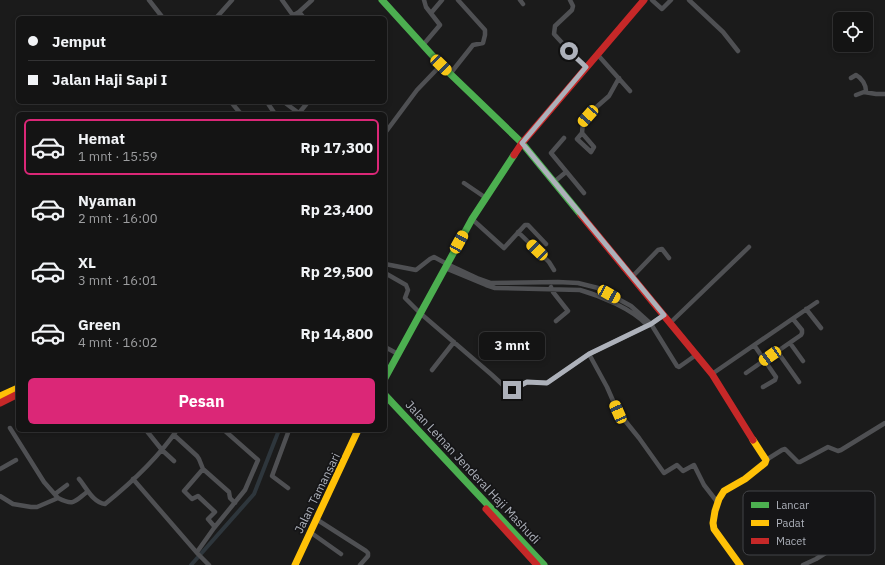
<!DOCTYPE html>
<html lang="id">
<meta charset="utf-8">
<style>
body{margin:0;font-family:"IBM Plex Sans",sans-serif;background:#1d1d1d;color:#f1f3f6;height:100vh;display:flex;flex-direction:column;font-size:15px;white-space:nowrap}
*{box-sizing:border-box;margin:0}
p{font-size:13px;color:#9d9ea0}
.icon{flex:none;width:22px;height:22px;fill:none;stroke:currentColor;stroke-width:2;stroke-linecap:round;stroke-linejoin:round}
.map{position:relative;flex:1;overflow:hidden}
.sheet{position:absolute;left:16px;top:112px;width:371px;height:320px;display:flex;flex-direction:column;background:#141414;border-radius:6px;box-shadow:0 2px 6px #0003,0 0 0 1px #333334}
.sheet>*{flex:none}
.banner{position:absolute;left:16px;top:16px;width:371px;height:88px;border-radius:6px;box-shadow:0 2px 6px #0003,0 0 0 1px #333334;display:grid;align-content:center;height:88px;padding:0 12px;background:#141414}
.buttons{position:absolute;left:833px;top:12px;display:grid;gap:8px}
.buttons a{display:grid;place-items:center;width:40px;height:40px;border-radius:6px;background:#141414;box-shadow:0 2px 6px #0003,0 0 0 1px #333334;font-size:20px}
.end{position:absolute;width:18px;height:18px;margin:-9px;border:5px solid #adb1ba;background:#111;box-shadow:0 0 0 2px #111}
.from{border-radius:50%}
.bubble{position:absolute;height:28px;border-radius:6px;background:#141414;box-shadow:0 2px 6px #0003,0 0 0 1px #333334;font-size:13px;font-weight:700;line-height:28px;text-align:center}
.car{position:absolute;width:12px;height:24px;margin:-12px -6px;border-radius:5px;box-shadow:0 0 3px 1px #0007;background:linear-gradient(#f5c518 24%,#345 0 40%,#f5c518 0 76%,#345 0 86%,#f5c518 0)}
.banner b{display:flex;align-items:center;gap:14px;height:38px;font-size:15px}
.banner b+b{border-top:1px solid #333334}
.banner i{width:10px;height:10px;background:#f1f3f6}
ul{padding:7px 0 0;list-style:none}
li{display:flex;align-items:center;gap:12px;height:56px;margin:0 8px 6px;padding:0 4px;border:2px solid transparent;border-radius:6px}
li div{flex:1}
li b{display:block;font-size:15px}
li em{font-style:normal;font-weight:700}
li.current{border-color:#db2777}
li>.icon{width:36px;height:36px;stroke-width:1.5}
.action{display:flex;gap:8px;margin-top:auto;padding:8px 12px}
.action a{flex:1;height:46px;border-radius:6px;background:#db2777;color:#fff;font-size:16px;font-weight:700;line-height:46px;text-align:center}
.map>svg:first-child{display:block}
</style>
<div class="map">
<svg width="885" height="565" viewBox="0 0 885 565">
<rect width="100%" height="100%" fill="#1b1b1b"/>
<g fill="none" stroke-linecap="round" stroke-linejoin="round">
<!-- canal -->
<path stroke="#2e363c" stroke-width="4" d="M191 565 254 494 279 430"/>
<!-- street -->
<path stroke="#4f5053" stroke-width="4.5" d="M149 0 163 18
M282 0 292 14 294 15 299 12 304 18
M520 0 523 4
M570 0 573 6 572 10 555 26 554 34 576 58 586 67
M652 0 662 9 671 0
M689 0 723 32 738 51
M299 12 312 0
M431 13 442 0
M216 18 232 0
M423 45 440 25 426 7 424 0
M597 54 630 91
M450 74 473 45 483 43 485 35V30L458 0
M851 78 856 75C862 78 866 85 866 91
M856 95 864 92 876 94H885
M231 102 241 114
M267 102 275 114
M284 102 300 114
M299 113 308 102
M385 133 417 90 441 65
M582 133 577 139 591 152 594 147 582 133 583 122 593 110 609 96 619 78
M564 138 551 153 584 193
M554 182 566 172
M464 183 486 198
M472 219 504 248 525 225H528L546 244
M518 232 549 262 554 270
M385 264 416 270 430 259 434 257 447 264 477 278 491 283 558 282 578 283 598 288 631 306 651 324 677 366 679 367 696 355
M445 268 486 285 495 288 580 290C601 296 632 309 647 325
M385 273 406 285 408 290 405 298 420 313 492 375 505 387 512 390 527 382 547 383 589 354 651 324 664 315
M632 277 658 250 662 249 669 258
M551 287 553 292 568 311 556 321
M806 309 821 328
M670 323 749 247
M790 343 803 361
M754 345 776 377 775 380 763 387
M385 347 398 354
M777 351 799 382
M589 354 607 387 618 412 639 438 664 473 677 465 683 471 694 465 704 485 718 503
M432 370 454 342
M746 373 801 335 802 333V330L793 319
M712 374 817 302
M10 428 44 482 58 498
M146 430 162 450 174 461
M174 435 197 456 199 459 203 469 229 492 230 498 235 503
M766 460 782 450 785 449 798 462H800L828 447 838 451 841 450 885 423
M0 469 16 460
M79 479C86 487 93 503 105 504 131 483 158 458 177 430
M133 479 198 554 209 565
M288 488 272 476 289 430
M55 494 67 485
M0 496 13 504 31 507H37L58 498C74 506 74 502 87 492
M316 519 366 551 368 553V556L360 565
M214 528 245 490 258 460 224 430
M310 532 341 554
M197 552 214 528V526L208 519 215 512 198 496 192 499 184 491 203 469
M803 565 816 559 840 544 858 538"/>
<!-- fast -->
<path stroke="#4caf50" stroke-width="7" d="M382 0 441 65 522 143 581 215
M385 378 472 219 514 155
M385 395 544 565"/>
<!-- slow -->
<path stroke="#ffc107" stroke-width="7" d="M0 396 18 388
M295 565 358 430
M740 565 714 529 713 523 715 511 719 499 724 491 745 479 765 463 766 460 753 440"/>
<!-- jam -->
<path stroke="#c62828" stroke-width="7" d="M514 155 522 143 644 0
M581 215 712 374 753 440
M0 403 18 394
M486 509 537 565"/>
</g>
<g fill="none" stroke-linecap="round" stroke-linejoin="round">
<!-- route -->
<path stroke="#adb1ba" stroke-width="5" d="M512 390 527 382 547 383 589 354 651 324 664 315 522 143 586 67 569 51"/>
</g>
<g text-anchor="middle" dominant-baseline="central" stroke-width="3.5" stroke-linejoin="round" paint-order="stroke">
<!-- street labels -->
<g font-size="12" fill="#adb1ba" stroke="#151517">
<text transform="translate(473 472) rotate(47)">Jalan Letnan Jenderal Haji Mashudi</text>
<text transform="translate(317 493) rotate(-64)">Jalan Tamansari</text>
</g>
</g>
<!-- legend -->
<rect x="743" y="491" width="132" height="64" rx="6" fill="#151517" stroke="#434448" stroke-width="1"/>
<rect x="751" y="502" width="18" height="6" fill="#4caf50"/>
<rect x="751" y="520" width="18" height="6" fill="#ffc107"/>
<rect x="751" y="538" width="18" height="6" fill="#c62828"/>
<g font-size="11" fill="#adb1ba">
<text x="776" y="509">Lancar</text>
<text x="776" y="527">Padat</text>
<text x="776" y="545">Macet</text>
</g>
</svg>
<div class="buttons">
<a><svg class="icon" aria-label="locate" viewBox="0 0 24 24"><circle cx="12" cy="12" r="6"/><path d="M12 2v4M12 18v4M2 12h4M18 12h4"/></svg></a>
</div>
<i class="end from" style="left:569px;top:51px"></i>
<i class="end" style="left:512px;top:390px"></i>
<div class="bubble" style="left:479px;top:332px;width:66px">3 mnt</div>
<i class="car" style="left:441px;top:65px;rotate:134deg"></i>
<i class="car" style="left:588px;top:116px;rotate:221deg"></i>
<i class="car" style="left:459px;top:242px;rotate:29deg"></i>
<i class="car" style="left:537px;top:250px;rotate:314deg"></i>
<i class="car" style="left:609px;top:294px;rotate:119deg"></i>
<i class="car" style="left:770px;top:356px;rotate:235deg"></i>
<i class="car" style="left:618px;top:412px;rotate:336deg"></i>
<div class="banner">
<b><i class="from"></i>Jemput</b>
<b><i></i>Jalan Haji Sapi I</b>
</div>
<section class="sheet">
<ul>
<li class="current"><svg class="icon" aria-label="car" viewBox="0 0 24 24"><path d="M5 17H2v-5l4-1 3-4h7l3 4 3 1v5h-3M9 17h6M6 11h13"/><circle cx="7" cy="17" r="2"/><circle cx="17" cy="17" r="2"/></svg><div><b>Hemat</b><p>1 mnt · 15:59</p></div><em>Rp 17,300</em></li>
<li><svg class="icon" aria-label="car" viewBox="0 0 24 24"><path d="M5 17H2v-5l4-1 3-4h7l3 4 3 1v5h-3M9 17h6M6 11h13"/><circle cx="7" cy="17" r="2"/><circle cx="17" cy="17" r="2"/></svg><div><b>Nyaman</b><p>2 mnt · 16:00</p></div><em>Rp 23,400</em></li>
<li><svg class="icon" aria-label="car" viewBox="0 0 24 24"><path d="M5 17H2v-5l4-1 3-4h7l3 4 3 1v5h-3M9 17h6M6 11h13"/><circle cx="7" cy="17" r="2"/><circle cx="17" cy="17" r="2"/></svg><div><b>XL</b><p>3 mnt · 16:01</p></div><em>Rp 29,500</em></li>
<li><svg class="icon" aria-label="car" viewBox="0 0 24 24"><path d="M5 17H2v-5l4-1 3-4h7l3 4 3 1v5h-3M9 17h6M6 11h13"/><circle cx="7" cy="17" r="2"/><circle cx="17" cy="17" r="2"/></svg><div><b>Green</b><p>4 mnt · 16:02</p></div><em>Rp 14,800</em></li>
</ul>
<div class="action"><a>Pesan</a></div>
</section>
</div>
